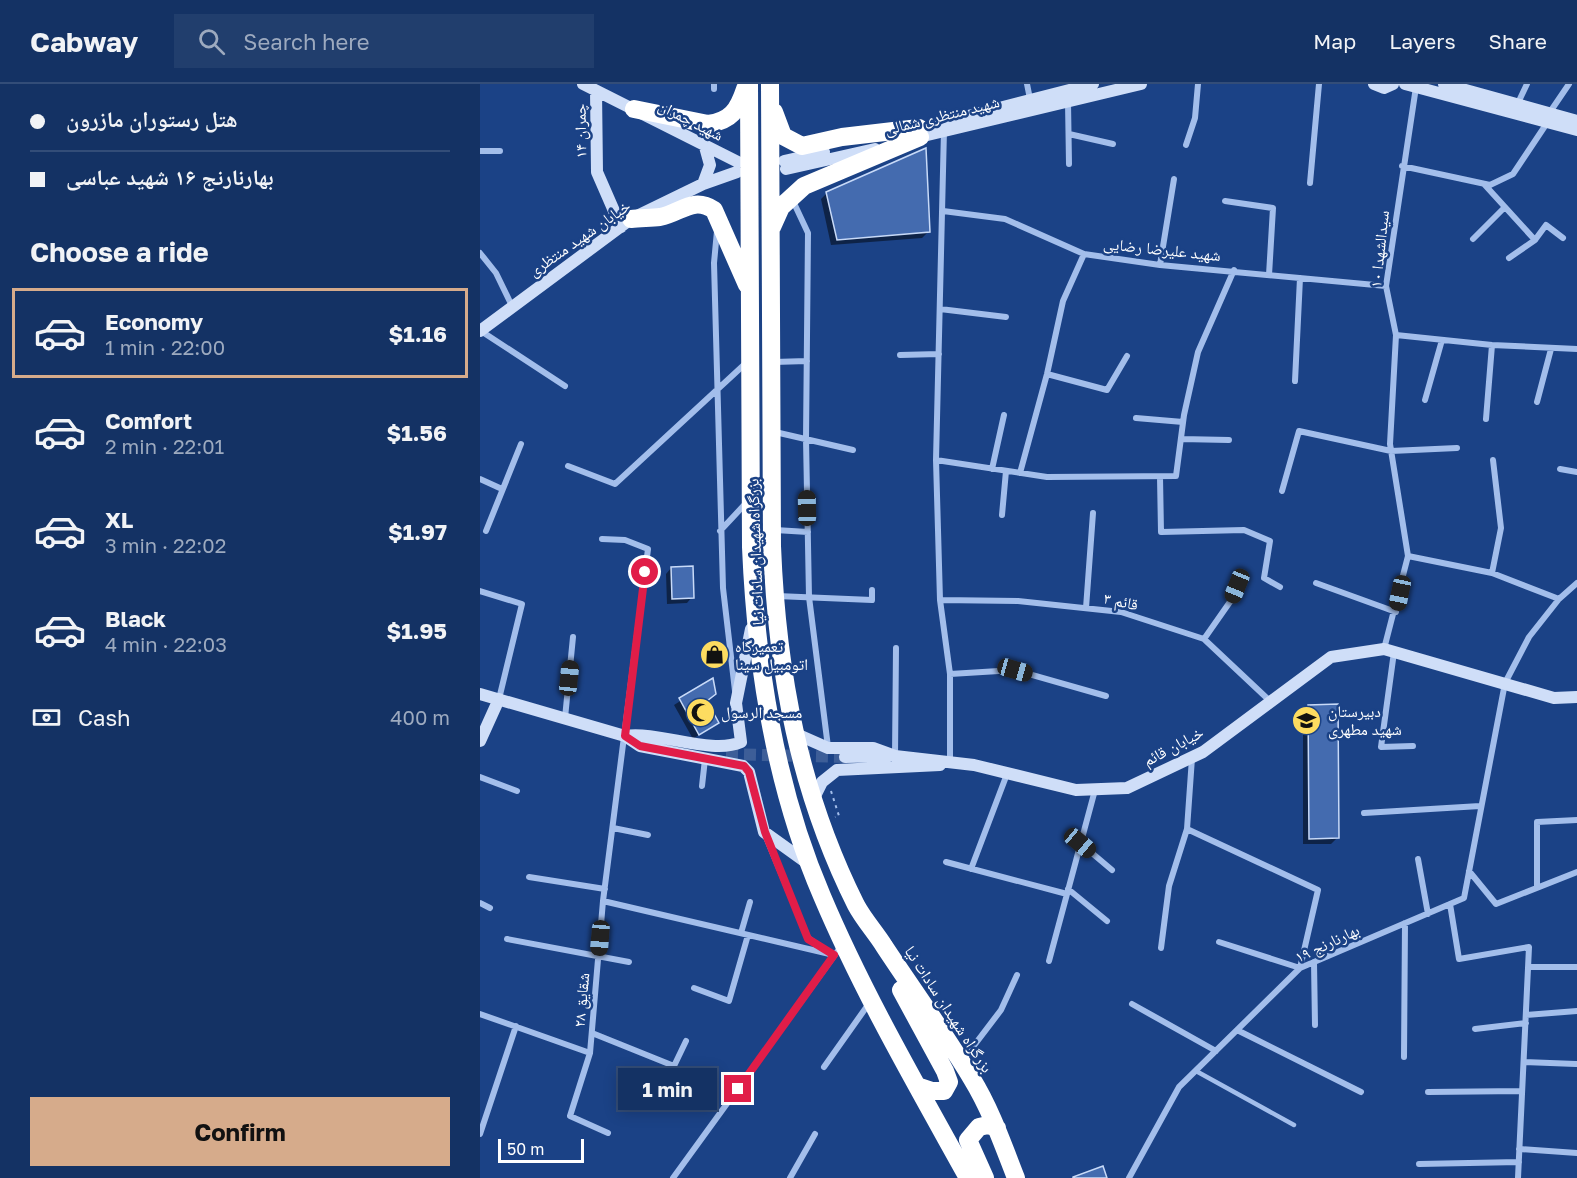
<!DOCTYPE html>
<meta charset="utf-8">
<style>
body{margin:0;font-family:"Golos Text","Noto Naskh Arabic",sans-serif;background:#213e6d;color:#f1f3f6;height:100vh;display:flex;flex-direction:column;font-size:22px;white-space:nowrap}
*{box-sizing:border-box;margin:0}
p{font-size:20px;color:#9daabf}
.icon{flex:none;width:33px;height:33px;fill:none;stroke:currentColor;stroke-width:2;stroke-linecap:round;stroke-linejoin:round}
.map{position:relative;flex:1;overflow:hidden}
.side{display:flex;flex-direction:column;background:#143264;width:480px}
.side>*{flex:none}
.banner{display:grid;align-content:center;height:132px;padding:0 30px;background:#143264}
.scale{position:absolute;left:18px;bottom:15px;width:86px;box-sizing:border-box;padding-left:6px;border:3px solid #fff;border-top:0;font-size:16px;line-height:21px;white-space:nowrap;color:#fff;-webkit-text-stroke:4px #1b4286;paint-order:stroke}
.end{position:absolute;width:27px;height:27px;margin:-14px;border:8px solid #e11d48;background:#fff;box-shadow:0 0 0 3px #fff}
.from{border-radius:50%}
.bubble{position:absolute;height:42px;border-radius:0px;background:#143264;box-shadow:0 3px 15px #0003,0 0 0 2px #334d78;font-size:20px;font-weight:700;line-height:42px;text-align:center}
.car{position:absolute;width:18px;height:36px;margin:-18px -9px;border-radius:8px;box-shadow:0 0 4px 2px #0007;background:linear-gradient(#222 24%,#8ab4d8 0 40%,#222 0 76%,#8ab4d8 0 86%,#222 0)}
.banner b{display:flex;align-items:center;gap:21px;height:57px;font-size:22px}
.banner b+b{border-top:2px solid #334d78}
.banner i{width:15px;height:15px;background:#f1f3f6}
ul{padding:0;list-style:none}
li{display:flex;align-items:center;gap:18px;height:90px;margin:0 12px 9px;padding:0 18px;border:3px solid transparent;border-radius:0px}
li div{flex:1}
li b{display:block;font-size:22px}
li em{font-style:normal;font-weight:700}
li.selected{border-color:#d6ab8b}
li>.icon{width:54px;height:54px;stroke-width:1.5}
h2{padding:0 30px;font-size:27px;line-height:72px}
.pay{display:flex;align-items:center;gap:15px;height:66px;padding:0 30px;font-size:22px}
.pay p{margin-inline-start:auto}
.primary-button{display:flex;gap:12px;margin-top:auto;padding:12px 30px}
.primary-button a{flex:1;height:69px;border-radius:0px;background:#d6ab8b;color:#111;font-size:24px;font-weight:700;line-height:69px;text-align:center}
header{display:flex;align-items:center;gap:36px;box-sizing:border-box;height:84px;padding:0 30px;background:#143264;border-bottom:2px solid #334d78}
header strong{font-size:28px}
nav{display:flex;gap:33px;margin-inline-start:auto;font-size:21px}
.search{width:420px;height:54px;background:#213e6d;display:flex;align-items:center;gap:15px;box-sizing:border-box;padding:0 21px;border-radius:0px;color:#9daabf;font-size:22px}
main{display:flex;flex:1;min-height:0}
.map>svg:first-child{display:block}
</style>
<header>
<strong>Cabway</strong>
<div class="search"><svg class="icon" aria-label="search" viewBox="0 0 24 24"><circle cx="10" cy="10" r="6"/><path d="M15 15l6 6"/></svg>Search here</div>
<nav><a>Map</a><a>Layers</a><a>Share</a></nav>
</header>
<main>
<section class="side">
<div class="banner">
<b><i class="from"></i>هتل رستوران مازرون</b>
<b><i></i>بهارنارنج ۱۶ شهید عباسی</b>
</div>
<h2>Choose a ride</h2>
<ul>
<li class="selected"><svg class="icon" aria-label="car" viewBox="0 0 24 24"><path d="M5 17H2v-5l4-1 3-4h7l3 4 3 1v5h-3M9 17h6M6 11h13"/><circle cx="7" cy="17" r="2"/><circle cx="17" cy="17" r="2"/></svg><div><b>Economy</b><p>1 min · 22:00</p></div><em>$1.16</em></li>
<li><svg class="icon" aria-label="car" viewBox="0 0 24 24"><path d="M5 17H2v-5l4-1 3-4h7l3 4 3 1v5h-3M9 17h6M6 11h13"/><circle cx="7" cy="17" r="2"/><circle cx="17" cy="17" r="2"/></svg><div><b>Comfort</b><p>2 min · 22:01</p></div><em>$1.56</em></li>
<li><svg class="icon" aria-label="car" viewBox="0 0 24 24"><path d="M5 17H2v-5l4-1 3-4h7l3 4 3 1v5h-3M9 17h6M6 11h13"/><circle cx="7" cy="17" r="2"/><circle cx="17" cy="17" r="2"/></svg><div><b>XL</b><p>3 min · 22:02</p></div><em>$1.97</em></li>
<li><svg class="icon" aria-label="car" viewBox="0 0 24 24"><path d="M5 17H2v-5l4-1 3-4h7l3 4 3 1v5h-3M9 17h6M6 11h13"/><circle cx="7" cy="17" r="2"/><circle cx="17" cy="17" r="2"/></svg><div><b>Black</b><p>4 min · 22:03</p></div><em>$1.95</em></li>
</ul>
<div class="pay"><svg class="icon" aria-label="cash" viewBox="0 0 24 24"><path d="M3 7h18v10H3z"/><circle cx="12" cy="12" r="2"/></svg>Cash<p>400 m</p></div>
<div class="primary-button"><a>Confirm</a></div>
</section>
<div class="map">
<svg width="1097" height="1094" viewBox="0 0 1097 1094">
<rect width="100%" height="100%" fill="#1b4286"/>
<!-- shadow -->
<path fill="#0007" d="M347 109 448 148 442 154 351 161 341 115Z
M191 484 212 513 207 519 187 520 186 490Z
M232 597 226 617 237 638 213 655 194 621Z
M828 622 857 754 851 760H823V628Z"/>
<!-- building -->
<path fill="#446baf" stroke="#c8daf8" stroke-width="1.5" d="M446 64 450 148 357 156 346 108Z
M213 482 214 514 192 515 191 483Z
M233 594 236 610 227 617 239 639 219 651 199 614Z
M858 620 859 754 829 755 828 621Z
M623 1082 627 1094H593V1093Z"/>
<g fill="none" stroke-linecap="round" stroke-linejoin="round">
<!-- secondary-tunnel -->
<path stroke="#3d5e98" stroke-width="12" stroke-dasharray="12 6" stroke-linecap="butt" d="M246 670 365 673"/>
<!-- path -->
<path stroke="#a3beeb" stroke-width="2" stroke-dasharray="3 4.5" stroke-linecap="butt" d="M351 707 359 732 355 733"/>
<!-- lane -->
<path stroke="#a3beeb" stroke-width="4.5" d="M716 987 814 1041"/>
<!-- street -->
<path stroke="#a3beeb" stroke-width="6" d="M547 0 550 15
M234 5V0
M588 18 589 80
M1038 19 1047 0
M1070 28 1089 0
M464 46 456 376 460 516 470 590V678
M589 50 633 60
M706 61 715 34 718 0
M0 67H20
M922 82 1010 101 1033 90 1067 39
M830 99 839 0
M1004 100 1055 156 1066 141 1083 154
M313 117 328 149 326 355 329 513 348 663
M745 117 793 124 789 191
M463 127 525 135 604 170 680 181 906 202
M237 147 234 179 243 504 255 607
M993 155 1025 123
M0 169 16 189 32 222
M1029 174 1055 156
M680 181 694 95
M460 225 526 233
M1 247 85 302
M916 251 1012 261 1097 265
M420 271 459 270
M294 278 327 277
M567 290 627 306 647 272
M815 297 820 194
M945 316 962 256
M1057 318 1071 265
M656 334 703 338
M1006 335 1012 261
M295 348 373 366
M701 355 749 356
M456 376 567 393 696 392 704 331 718 268 754 186
M88 382 135 400 266 279
M512 385 524 331
M1080 385 1097 388
M540 389 567 290 583 217 604 170
M680 393 681 448 764 446 790 457 784 494 800 503
M0 395 22 405
M802 407 819 347 911 367 977 364
M522 431 526 387
M295 446 328 448
M6 447 41 360
M240 447 267 418
M122 455 145 456 168 465 123 817 110 969 90 1032 128 1049
M928 472 1012 489 1079 515
M1012 489 1021 444 1013 376
M836 499 916 528
M0 507 42 520 19 615
M297 512 392 516V506
M460 516 538 517 641 528 724 555 790 617
M606 524 613 429
M724 555 752 515 762 489
M904 565 928 472 910 360 916 251 906 202 936 3
M914 568 901 663 933 662
M470 590 535 586 626 612
M85 634 93 553
M415 672 416 564
M0 693 37 707
M222 702 225 675
M884 729 1000 722
M133 744 168 751
M707 745 838 806 820 884 739 858
M286 753 328 854 348 868
M600 759 632 786
M938 775 948 830
M466 778 587 810
M491 785 527 690
M989 787 1016 820 1097 788
M49 793 125 805
M1057 803V738L1097 736
M588 805 627 837
M123 817 354 871
M0 819 10 824
M970 820 979 875 1049 863 1038 1094
M261 849 270 818
M27 855 149 878
M681 864 689 802 707 745 712 674
M569 877 615 706
M834 878 835 941
M1048 883H1097
M214 904 249 917 268 851
M652 920 736 967
M0 930 110 969
M1046 931 1097 927
M995 945 1046 939
M757 946 881 1008
M112 949 194 982 206 957
M924 973 925 839
M483 976 521 926 537 891
M1044 978 1096 980
M344 983 390 918
M948 1008 1042 1007
M0 1050 36 942
M1039 1065 1097 1069
M939 1080 1039 1078
M193 1094 362 861
M310 1094 335 1050
M649 1094 699 1003 820 884 984 814 1025 599 1049 553 1079 515 1097 499"/>
<!-- secondary -->
<path stroke="#cfdef8" stroke-width="12" d="M103 0 258 78
M894 0 904 4 913 0
M925 0 1097 46
M964 0 1097 37
M116 7 117 88 141 143
M457 40 613 0
M435 54 661 0
M304 77 344 68
M306 85 395 65
M223 100 230 81 225 63
M0 247 151 135 223 100 257 88
M0 610 145 652 160 662 263 682 269 688 284 748 330 781
M314 649 348 664H393L415 672 494 681 596 706 647 704 723 668 851 573 904 565 1074 614 1097 613
M145 652C179 647 232 671 261 658L256 619 271 545
M0 657 19 615
M365 673 408 672
M333 716 342 698 357 686 460 681"/>
<!-- highway -->
<path stroke="#fff" stroke-width="18" d="M269 0 271 463C276 581 295 703 342 812 383 909 437 1002 488 1094
M290 0 292 462C297 589 319 707 376 821 384 836 396 849 404 862 433 906 465 950 492 995 511 1026 523 1061 536 1094
M154 25 228 40C251 37 258 26 265 5
M294 28 303 52 322 62 362 53 439 44
M151 135C160 134 170 134 180 133 201 129 213 112 234 126L267 201
M292 143 301 123 324 102 440 53
M421 906 465 987 469 998 464 1007H452L437 1002
M505 1094 488 1056 499 1043 508 1041 517 1044"/>
</g>
<g fill="none" stroke-linecap="round" stroke-linejoin="round">
<!-- route -->
<path stroke="#e11d48" stroke-width="8" d="M165 488 145 652 160 662 264 682 269 688 285 748 328 855 354 871 258 1005"/>
</g>
<!-- icons -->
<defs>
<symbol id="shop-disc" viewBox="-11 -11 22 22"><circle r="9.5" fill="#fddc60" stroke="#1b4286"/><path d="M-5-2.5h2.3a2.7 3.5 0 0 1 5.4 0H5L5.5 6h-11ZM-1.5-2.5h3a1.5 2.3 0 0 0-3 0Z" fill="#111"/></symbol>
<symbol id="mosque-disc" viewBox="-11 -11 22 22"><circle r="9.5" fill="#fddc60" stroke="#1b4286"/><path d="M3.5-4.9A6 6 0 1 0 3.5 4.9A5 5 0 1 1 3.5-4.9Z" fill="#111"/></symbol>
<symbol id="school-disc" viewBox="-11 -11 22 22"><circle r="9.5" fill="#fddc60" stroke="#1b4286"/><path d="M0-5L7-2L0 1L-7-2ZM-4 1L0 2.5L4 1V4Q0 6-4 4Z" fill="#111"/></symbol>
</defs>
<g fill-rule="evenodd">
<use href="#shop-disc" x="218" y="554" width="33" height="33"/>
<use href="#mosque-disc" x="204" y="612" width="33" height="33"/>
<use href="#school-disc" x="810" y="620" width="33" height="33"/>
</g>
<g text-anchor="middle" dominant-baseline="central" stroke-width="5" stroke-linejoin="round" paint-order="stroke">
<!-- street labels -->
<g font-size="16" fill="#fff" stroke="#1b4286">
<text transform="translate(462 31) rotate(-14)">شهید منتظری شمالی</text>
<text transform="translate(211 36) rotate(27)">شهید چمران</text>
<text transform="translate(100 47) rotate(-91)">چمران ۱۴</text>
<text transform="translate(99 154) rotate(-35)">خیابان شهید منتظری</text>
<text transform="translate(682 165) rotate(6)">شهید علیرضا رضایی</text>
<text transform="translate(899 165) rotate(-84)">سیدالشهدا ۱۰</text>
<text transform="translate(275 468) rotate(-92)">بزرگراه شهیدان سادات نیا</text>
<text transform="translate(641 517) rotate(12)">قائم ۳</text>
<text transform="translate(693 662) rotate(-28)">خیابان قائم</text>
<text transform="translate(847 859) rotate(-25)">بهارنارنج ۱۹</text>
<text transform="translate(101 916) rotate(-85)">شقایق ۲۸</text>
<text transform="translate(469 925) rotate(57)">بزرگراه شهیدان سادات نیا</text>
</g>
<!-- poi labels -->
<g font-size="16" fill="#fff" stroke="#1b4286" text-anchor="start">
<text x="255" y="562">تعمیرگاه<tspan x="255" dy="18">اتومبیل سینا</tspan></text>
<text x="848" y="627">دبیرستان<tspan x="848" dy="18">شهید مطهری</tspan></text>
<text x="241" y="628">مسجد الرسول</text>
</g>
</g>
</svg>
<div class="scale">50 m</div>
<i class="end from" style="left:165px;top:488px"></i>
<i class="end" style="left:258px;top:1005px"></i>
<div class="bubble" style="left:138px;top:984px;width:99px">1 min</div>
<i class="car" style="left:327px;top:424px;rotate:359deg"></i>
<i class="car" style="left:757px;top:502px;rotate:202deg"></i>
<i class="car" style="left:920px;top:509px;rotate:192deg"></i>
<i class="car" style="left:535px;top:586px;rotate:106deg"></i>
<i class="car" style="left:89px;top:594px;rotate:6deg"></i>
<i class="car" style="left:600px;top:759px;rotate:130deg"></i>
<i class="car" style="left:120px;top:854px;rotate:185deg"></i>
</div>
</main>
